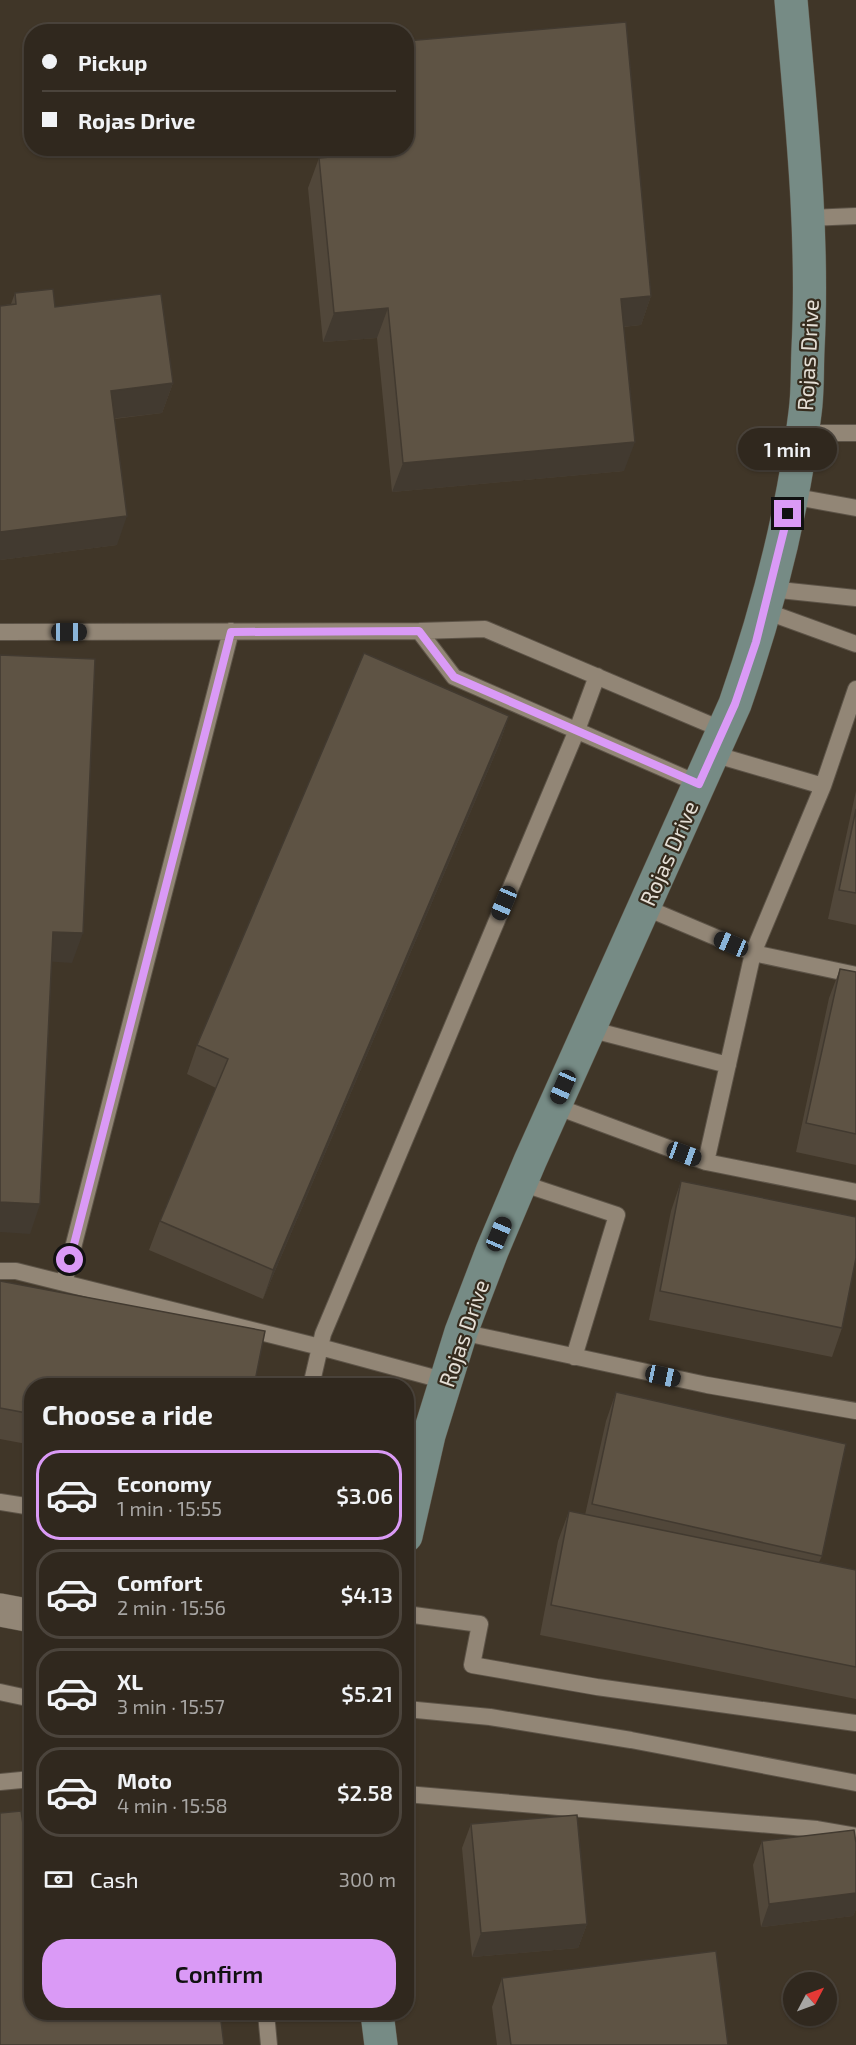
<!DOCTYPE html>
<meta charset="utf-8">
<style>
body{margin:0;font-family:"Exo 2",sans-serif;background:#383027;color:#f1f3f6;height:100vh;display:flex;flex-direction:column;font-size:22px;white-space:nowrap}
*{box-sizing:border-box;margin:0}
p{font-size:20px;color:#a8a6a4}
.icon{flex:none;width:33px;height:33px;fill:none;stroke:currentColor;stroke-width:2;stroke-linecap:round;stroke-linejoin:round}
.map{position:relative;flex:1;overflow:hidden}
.sheet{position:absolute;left:24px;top:1378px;width:390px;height:642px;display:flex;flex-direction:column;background:#30281e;border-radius:24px;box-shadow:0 2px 4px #0004,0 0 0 2px #4b443c}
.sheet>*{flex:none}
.top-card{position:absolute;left:24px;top:24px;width:390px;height:132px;border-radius:24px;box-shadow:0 2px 4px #0004,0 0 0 2px #4b443c;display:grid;align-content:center;height:132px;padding:0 18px;background:#30281e}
.needle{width:39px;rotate:49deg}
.tools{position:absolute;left:783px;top:1972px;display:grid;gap:12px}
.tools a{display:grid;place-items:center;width:54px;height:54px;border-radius:50%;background:#30281e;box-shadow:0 2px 4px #0004,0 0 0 2px #4b443c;font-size:30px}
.end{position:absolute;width:27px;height:27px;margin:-14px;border:8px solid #da9af6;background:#111;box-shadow:0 0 0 3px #111}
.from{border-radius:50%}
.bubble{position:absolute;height:42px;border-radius:21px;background:#30281e;box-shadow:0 2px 4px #0004,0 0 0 2px #4b443c;font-size:20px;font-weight:600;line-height:42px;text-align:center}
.car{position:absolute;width:18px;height:36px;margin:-18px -9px;border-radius:8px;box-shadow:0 0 4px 2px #0007;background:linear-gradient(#222 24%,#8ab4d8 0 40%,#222 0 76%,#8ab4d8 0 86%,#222 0)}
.top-card b{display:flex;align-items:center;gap:21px;height:57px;font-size:22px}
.top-card b+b{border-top:2px solid #4b443c}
.top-card i{width:15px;height:15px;background:#f1f3f6}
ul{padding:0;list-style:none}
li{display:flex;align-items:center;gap:18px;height:90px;margin:0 12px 9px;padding:0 6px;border:3px solid #4b443c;border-radius:24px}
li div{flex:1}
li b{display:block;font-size:22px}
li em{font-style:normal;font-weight:600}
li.active{border-color:#da9af6}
li>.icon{width:54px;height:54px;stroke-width:1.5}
h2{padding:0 18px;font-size:27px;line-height:72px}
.pay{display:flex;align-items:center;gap:15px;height:66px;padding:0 18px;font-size:22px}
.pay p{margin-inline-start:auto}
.button{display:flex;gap:12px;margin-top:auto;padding:12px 18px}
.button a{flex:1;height:69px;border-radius:24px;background:#da9af6;color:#111;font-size:24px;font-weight:600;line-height:69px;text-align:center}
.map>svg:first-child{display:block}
</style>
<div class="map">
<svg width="856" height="2045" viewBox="0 0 856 2045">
<rect width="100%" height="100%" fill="#403628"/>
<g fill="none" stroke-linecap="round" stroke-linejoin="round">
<defs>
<path id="lane" d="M809 218 856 216
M802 433H856
M791 496 856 508
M770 589 856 598
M765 611 856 644
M419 631 454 677 699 784
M0 632 419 631 485 629 723 730
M823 786 856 689
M644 907 753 953 856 975
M589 1029 728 1065
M555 1106 706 1162 856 1192
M706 1162 753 953 823 786 713 754
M521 1183 617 1215 574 1357
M0 1271H16L320 1347 446 1381
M64 1283 231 631
M461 1332 707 1385 856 1411
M311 1386 323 1334 577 730 597 676
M0 1502 32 1507
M406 1614 480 1624 472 1665 597 1687 856 1723
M0 1692 32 1699
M406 1709 490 1717 631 1740 856 1783
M0 1782 32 1779
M406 1794 817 1829 856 1836
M266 2013 269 2045"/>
<path id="street" d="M0 1610 32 1616"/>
<path id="secondary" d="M406 1536 429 1435 461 1332 492 1251 530 1161 735 704C768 609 793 512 805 413 808 392 807 370 808 349 814 232 801 116 791 0
M377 2013 381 2045"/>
</defs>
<!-- lane casing -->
<use href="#lane" stroke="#5c5347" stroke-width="18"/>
<!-- street casing -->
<use href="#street" stroke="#5c5347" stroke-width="34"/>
<!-- secondary casing -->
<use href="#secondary" stroke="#5c5347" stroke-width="34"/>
<!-- lane -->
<use href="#lane" stroke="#928676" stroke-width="16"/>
<!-- street -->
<use href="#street" stroke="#928676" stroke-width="33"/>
<!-- secondary -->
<use href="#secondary" stroke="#768b85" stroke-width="33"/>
</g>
<!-- wall -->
<path fill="#51473a" d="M386 148H406L651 296 641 325 623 327 624 471 392 492 377 338 323 342 308 188 319 158 386 152Z
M15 293 55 307 173 383 162 413 114 419 117 545 0 560V306L11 304Z
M509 716 499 745 263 1299 149 1250 160 1221 216 1088 187 1074 197 1045Z
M856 791V925L828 919Z
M840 969 856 972V1165L796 1152 829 998Z
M681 1181 842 1328 832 1357 649 1320 671 1211Z
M0 1281 32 1386V1445L0 1439Z
M616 1392 822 1556 819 1562 856 1570V1699L540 1635 558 1541 569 1511 585 1515 606 1421Z
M471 1824 587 1924 578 1948 472 1957 462 1848Z
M762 1841 856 1843V1909L853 1916 761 1927 753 1865Z
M502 1978 728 2045H497L492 2007Z"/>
<!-- shaded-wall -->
<path fill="#423a30" d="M651 296 641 325 610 328 621 299Z
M388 308 377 338 323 342 334 313Z
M173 383 162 413 100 420 111 391Z
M635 442 624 471 392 492 403 463Z
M127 516 117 545 0 560V532Z
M509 716 499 745 263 1299 273 1270Z
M53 932 83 933 72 963 42 961Z
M0 1202 40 1204 30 1234 0 1232Z
M856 1893V1909L853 1916 761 1927 769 1904Z
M587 1924 578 1948 472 1957 481 1933Z"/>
<!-- building -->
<path fill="#5e5344" stroke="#423a30" stroke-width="1.5" d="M626 22 651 296 621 299 635 442 403 463 388 308 334 313 319 158 400 151 399 148H406V41Z
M53 289 55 307 161 294 173 383 111 391 127 516 0 532V306L16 304 15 293Z
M364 653 509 716 273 1270 160 1221 228 1059 197 1045Z
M0 655 95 659 83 933 53 932 40 1204 0 1202Z
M856 809V893L839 890Z
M840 969 856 972V1134L806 1123Z
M681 1181 856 1217V1258L842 1328 660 1291Z
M0 1281 265 1331 254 1386H32V1414L0 1408Z
M616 1392 846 1444 822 1556 592 1504Z
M569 1511 856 1570V1667L551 1605Z
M21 1811 28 1857 32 1856V2013H220L224 2045H0V1813Z
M577 1815 587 1924 481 1933 471 1824Z
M854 1830 856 1843V1893L769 1904 762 1841Z
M716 1951 728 2045H511L502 1978Z"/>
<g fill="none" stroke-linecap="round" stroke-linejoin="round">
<!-- route -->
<path stroke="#da9af6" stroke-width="8" d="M70 1260 231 632 419 631 454 677 699 784 735 704 756 642 788 514"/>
</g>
<g text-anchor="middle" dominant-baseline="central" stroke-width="4.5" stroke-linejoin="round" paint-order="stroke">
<!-- street labels -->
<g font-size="22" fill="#e5dfd6" stroke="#362c1e">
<text transform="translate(807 355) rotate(-87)">Rojas Drive</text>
<text transform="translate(668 853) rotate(-66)">Rojas Drive</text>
<text transform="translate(463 1333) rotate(-71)">Rojas Drive</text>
</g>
</g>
</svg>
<div class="tools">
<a><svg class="needle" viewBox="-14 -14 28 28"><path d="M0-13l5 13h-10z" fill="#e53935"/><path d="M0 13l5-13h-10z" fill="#a8a6a4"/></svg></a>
</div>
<i class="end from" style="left:70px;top:1260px"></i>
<i class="end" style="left:788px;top:514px"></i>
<div class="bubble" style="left:738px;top:428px;width:99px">1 min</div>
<i class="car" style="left:69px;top:632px;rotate:90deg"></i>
<i class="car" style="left:504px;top:903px;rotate:203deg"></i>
<i class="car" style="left:731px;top:944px;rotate:293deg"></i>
<i class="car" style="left:563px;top:1087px;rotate:204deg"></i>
<i class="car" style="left:684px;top:1154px;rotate:110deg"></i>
<i class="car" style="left:499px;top:1234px;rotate:23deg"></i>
<i class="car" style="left:663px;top:1376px;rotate:102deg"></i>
<div class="top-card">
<b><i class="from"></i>Pickup</b>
<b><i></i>Rojas Drive</b>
</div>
<section class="sheet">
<h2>Choose a ride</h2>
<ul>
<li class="active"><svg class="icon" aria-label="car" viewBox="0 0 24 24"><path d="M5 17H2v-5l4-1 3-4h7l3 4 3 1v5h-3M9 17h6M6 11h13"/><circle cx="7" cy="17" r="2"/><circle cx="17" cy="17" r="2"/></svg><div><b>Economy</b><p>1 min · 15:55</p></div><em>$3.06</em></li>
<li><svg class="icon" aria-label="car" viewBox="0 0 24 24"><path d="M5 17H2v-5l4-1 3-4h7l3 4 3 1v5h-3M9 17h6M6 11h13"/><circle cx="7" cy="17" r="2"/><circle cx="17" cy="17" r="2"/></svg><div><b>Comfort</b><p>2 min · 15:56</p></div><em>$4.13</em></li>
<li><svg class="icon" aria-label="car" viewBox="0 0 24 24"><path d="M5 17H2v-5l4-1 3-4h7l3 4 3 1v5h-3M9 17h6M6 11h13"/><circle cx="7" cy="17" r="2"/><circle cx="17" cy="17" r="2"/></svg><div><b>XL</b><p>3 min · 15:57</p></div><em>$5.21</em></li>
<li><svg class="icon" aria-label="car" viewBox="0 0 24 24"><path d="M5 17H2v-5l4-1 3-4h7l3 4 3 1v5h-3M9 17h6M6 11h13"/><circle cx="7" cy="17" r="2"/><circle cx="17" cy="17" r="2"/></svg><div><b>Moto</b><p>4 min · 15:58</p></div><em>$2.58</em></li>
</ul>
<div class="pay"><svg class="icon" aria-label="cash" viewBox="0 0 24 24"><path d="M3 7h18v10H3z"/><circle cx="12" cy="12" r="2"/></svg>Cash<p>300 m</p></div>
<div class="button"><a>Confirm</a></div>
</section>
</div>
